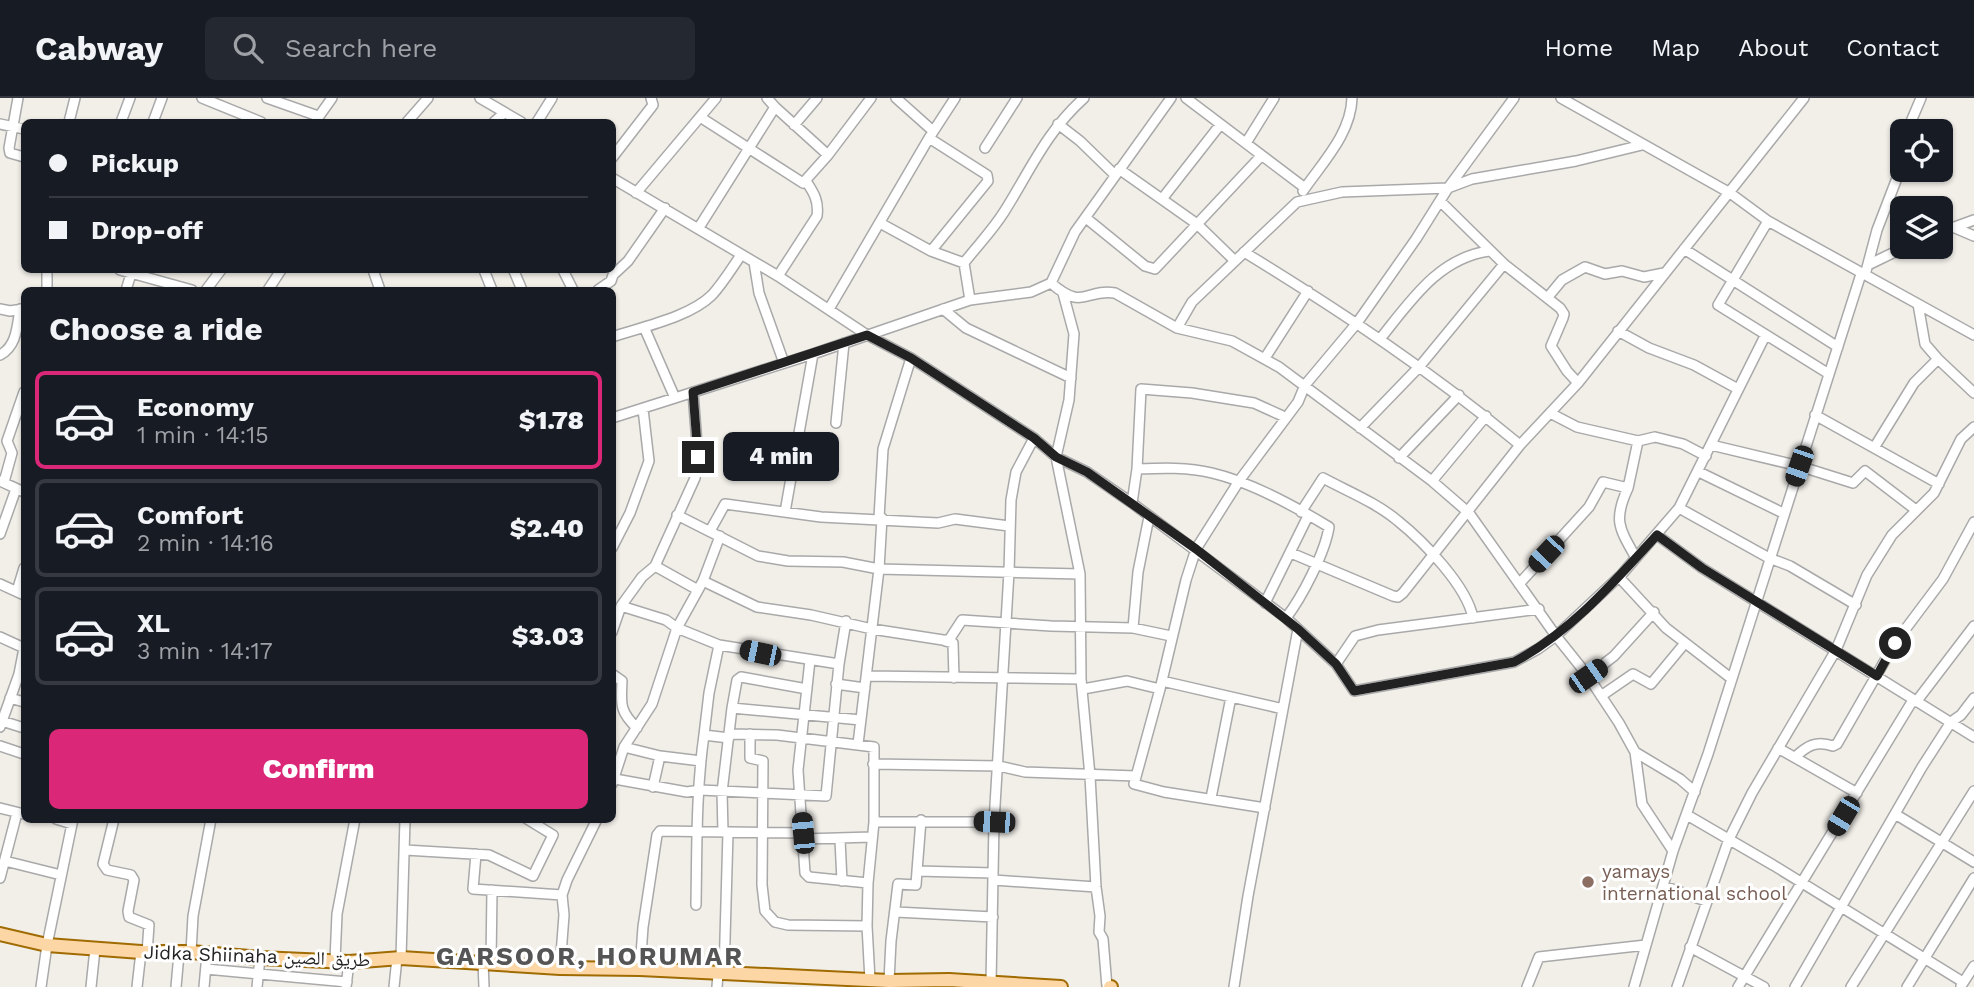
<!DOCTYPE html>
<meta charset="utf-8">
<style>
body{margin:0;font-family:"Work Sans","Noto Naskh Arabic",sans-serif;background:#242831;color:#f1f3f6;height:100vh;display:flex;flex-direction:column;font-size:26px;white-space:nowrap}
*{box-sizing:border-box;margin:0}
p{font-size:23px;color:#9ea1a6}
.icon{flex:none;width:38px;height:38px;fill:none;stroke:currentColor;stroke-width:2;stroke-linecap:round;stroke-linejoin:round}
.map{position:relative;flex:1;overflow:hidden}
.panel{position:absolute;left:21px;top:189px;width:595px;height:536px;display:flex;flex-direction:column;background:#171b24;border-radius:10px;box-shadow:0 2px 5px #0004}
.panel>*{flex:none}
.hud{position:absolute;left:21px;top:21px;width:595px;height:154px;border-radius:10px;box-shadow:0 2px 5px #0004;display:grid;align-content:center;height:154px;padding:0 28px;background:#171b24}
.buttons{position:absolute;left:1890px;top:21px;display:grid;gap:14px}
.buttons a{display:grid;place-items:center;width:63px;height:63px;border-radius:10px;background:#171b24;box-shadow:0 2px 5px #0004;font-size:35px}
.end{position:absolute;width:32px;height:32px;margin:-16px;border:9px solid #222;background:#fff;box-shadow:0 0 0 4px #fff}
.from{border-radius:50%}
.bubble{position:absolute;height:49px;border-radius:10px;background:#171b24;box-shadow:0 2px 5px #0004;font-size:23px;font-weight:800;line-height:49px;text-align:center}
.car{position:absolute;width:21px;height:42px;margin:-21px -10px;border-radius:9px;box-shadow:0 0 5px 2px #0007;background:linear-gradient(#222 24%,#8ab4d8 0 40%,#222 0 76%,#8ab4d8 0 86%,#222 0)}
.hud b{display:flex;align-items:center;gap:24px;height:66px;font-size:26px}
.hud b+b{border-top:2px solid #363941}
.hud i{width:18px;height:18px;background:#f1f3f6}
ul{padding:0;list-style:none}
li{display:flex;align-items:center;gap:21px;height:98px;margin:0 14px 10px;padding:0 14px;border:4px solid #363941;border-radius:10px}
li div{flex:1}
li b{display:block;font-size:26px}
li em{font-style:normal;font-weight:800}
li.selected{border-color:#db2777}
li>.icon{width:63px;height:63px;stroke-width:1.5}
h2{padding:0 28px;font-size:32px;line-height:84px}
.action{display:flex;gap:14px;margin-top:auto;padding:14px 28px}
.action a{flex:1;height:80px;border-radius:10px;background:#db2777;color:#fff;font-size:28px;font-weight:800;line-height:80px;text-align:center}
header{display:flex;align-items:center;gap:42px;box-sizing:border-box;height:98px;padding:0 35px;background:#171b24;border-bottom:2px solid #363941}
header strong{font-size:33px}
nav{display:flex;gap:38px;margin-inline-start:auto;font-size:24px}
.search{width:490px;height:63px;background:#242831;display:flex;align-items:center;gap:18px;box-sizing:border-box;padding:0 24px;border-radius:10px;color:#9ea1a6;font-size:26px}
.map>svg:first-child{display:block}
</style>
<header>
<strong>Cabway</strong>
<div class="search"><svg class="icon" aria-label="search" viewBox="0 0 24 24"><circle cx="10" cy="10" r="6"/><path d="M15 15l6 6"/></svg>Search here</div>
<nav><a>Home</a><a>Map</a><a>About</a><a>Contact</a></nav>
</header>
<div class="map">
<svg width="1974" height="889" viewBox="0 0 1974 889">
<rect width="100%" height="100%" fill="#f2efe9"/>
<g fill="none" stroke-linecap="round" stroke-linejoin="round">
<defs>
<path id="minor" d="M18 0 9 50 10 55 24 59
M202 0 261 24
M267 0 318 18
M480 0 521 24
M896 0 933 33
M1186 0 1305 90
M1561 0 1730 95 1768 123 1974 237
M775 9 828 57 871 0
M700 19 803 85 828 57
M69 24 75 0
M121 24 130 0
M153 24 162 0
M315 24 332 0
M407 24 428 0
M494 24 504 15
M537 24 552 0
M0 26 24 31
M1058 26 1080 43 1115 77
M794 27 817 0
M1907 33 1921 0
M1246 45 1274 0
M985 50 1017 0
M612 60 653 7 651 0
M1119 71 1197 126 1235 163
M612 80 778 178 867 237 911 260 1034 340 1056 359 1087 374 1132 405 1286 520 1336 566 1354 593 1514 564 1538 551 1556 538 1622 476 1679 410 1765 238
M1303 93C1322 65 1351 36 1352 0
M636 95 716 0
M1162 101 1220 27
M1440 103 1504 166 1560 210 1564 216 1563 220 1551 248 1567 273 1578 285
M1086 120 1145 168 1155 171 1261 58
M1768 123 1718 207 1829 276
M880 125 931 153 988 83 987 77 929 40
M1953 129 1974 138
M698 131 775 9 767 0
M1941 134 1974 122
M1684 151 1838 249
M931 153 964 165
M1244 154C1342 214 1432 274 1520 347
M754 164 759 195 784 265
M1868 167 1905 149
M47 172V192
M120 172 192 192
M373 172 380 192
M484 172 492 192
M516 172 514 173 522 192
M563 172 573 192
M1865 177 1877 132 1902 67
M778 178 817 118C819 103 814 95 806 83
M1051 185C1084 214 1085 190 1115 195L1177 230 1232 243 1279 269 1432 383 1469 415 1556 538 1588 578 1619 625 1635 654 1642 706 1673 753
M126 192 131 176
M206 192 221 172
M268 192 281 172
M598 192 611 183 613 177 628 163 665 110
M1063 195 1074 236 1069 302 1056 359 1080 476 1081 581 1090 678 1096 789 1100 818 1099 834 1103 841 1107 889
M1548 199 1562 182 1585 169 1605 176 1622 173 1644 179 1664 175
M970 202 964 165C977 148 992 133 1004 114 1030 73 1046 34 1084 0
M1918 206 1925 246 1938 261
M0 211 10 213 23 211
M829 211 929 40 955 0
M943 211 966 230 1071 280
M644 229 675 300
M1177 230 1192 204 1297 104 1342 94 1448 90 1472 81 1576 63 1642 47
M1618 233 1649 250 1694 267 1738 291
M612 239C642 229 690 219 712 197 723 185 732 170 741 157
M1380 241C1410 204 1438 160 1489 153
M0 257C17 248 17 228 20 211
M1265 260 1308 193
M1550 315 1577 329 1638 343 1655 339 1683 346 1706 358
M1815 317 1939 386
M612 320 813 256 970 202 1031 194 1051 185 1075 134 1171 0
M836 325 844 245
M1360 330 1420 268 1504 166
M1711 347 1799 368 1853 385 1865 373 1916 412
M1874 350 1914 285 1938 261 1974 295
M1399 360 1459 297
M1137 371C1162 370 1188 369 1212 375 1251 384 1296 409 1329 429 1325 455 1302 499 1286 520
M1699 374 1783 415
M0 383 24 394
M1432 383 1486 318
M4 384 12 355 7 343 24 294
M1628 390 1638 343
M1132 405 1137 371 1141 291 1192 295 1254 305 1285 319
M1679 410 1769 460 1790 468 1856 507
M785 414 813 256
M1301 414 1323 380C1347 393 1377 405 1398 423 1423 443 1467 488 1473 520
M677 417 758 458 788 463 843 464 879 471 1080 476
M879 420 883 351 911 260
M710 433 725 406 821 419 938 425 955 421 1009 428
M0 436 16 391
M1657 437 1702 470 1974 639
M612 450 630 415 649 363 643 311
M1291 455 1393 498 1398 499 1403 495 1520 347 1578 285 1804 0
M655 468 698 492
M1619 479 1666 530 1732 581
M703 483 757 509 811 517 872 531 943 542H949L962 522 1051 528 1133 530 1171 538
M0 486 24 497
M1519 486 1589 409 1603 384 1628 390C1613 422 1619 430 1636 460
M17 493 24 470
M1265 505 1308 418
M1133 530 1138 474 1149 419
M612 534 621 508 642 479 655 468 695 380 698 359 693 294
M0 539 24 550
M945 543 953 545 954 580
M719 547 709 595 704 637 729 640
M810 562 798 672 805 775 809 779 868 785
M839 566 846 523
M1336 566 1355 538 1378 532 1539 511
M612 576 622 583C621 605 619 613 637 630
M867 578 1081 581
M1588 578 1614 558 1654 514
M1162 583 1283 611
M836 586 865 590
M1083 591 1127 583 1160 591
M1601 598 1633 576 1651 586 1685 545
M10 600 24 604
M1916 604 1974 528
M732 610 737 582 741 579 807 591
M2 623 24 630
M0 629 19 576 24 550
M730 636 777 637 874 649V724L868 785 867 828 870 882
M750 636V660L763 663 762 787 765 813 775 824 788 827 867 828
M858 646 879 471 882 420
M0 648 24 656
M624 649 660 658 701 663
M1778 650 1857 695
M1635 654 1680 681 1695 694
M1795 659C1807 648 1816 642 1833 648L1837 646 1895 545 1943 481 1974 424
M873 666 999 668 1025 674 1136 678
M615 681 687 694 700 692 826 698 839 566 719 547 677 530 666 522 621 508
M612 686 624 649 652 606 677 530 703 483 720 438
M653 689 660 658
M1211 700 1231 599
M0 710 24 716
M1265 710 1164 694 1134 686 1160 591 1186 482 1196 451 1239 383 1298 304 1305 287 1357 225 1416 141 1448 90 1514 0
M1895 716 1974 764
M1687 717 1773 767 1963 884
M56 721 72 726
M114 721 103 766 107 772 131 777 134 782 128 813 129 819 149 827 147 855
M874 724H994
M723 734 722 694 732 610 861 622
M803 741 872 739
M840 742 842 783
M405 752 489 757 533 778 553 737 527 721
M476 756 473 791 562 797
M5 763 61 777
M917 773 921 722
M0 780 17 715
M994 782 1096 789
M1663 788 1706 803
M696 807C697 750 696 693 704 637
M896 814 993 819
M1690 849 1764 889
M191 854 193 818 211 721
M401 860 405 721
M335 862 337 816 355 721
M483 864 484 889
M491 864 492 792
M560 870 564 817 562 797 567 782 597 721
M206 871 347 884
M640 871 643 829 657 737 660 733 803 735
M724 876 728 734
M889 883 891 843 898 786 916 787 917 773 993 775
M991 885 994 724 1009 474 1011 402 1016 374 1034 340
M1961 888 1974 868
M41 889 47 847 73 721
M91 889 95 851
M137 889 141 854
M176 889 179 856
M204 889 207 856
M257 889 260 860
M346 889 349 864
M394 889 397 860
M717 889 718 876
M1234 889 1248 798 1298 531
M1527 889 1539 859 1646 847
M1634 889 1673 753 1708 656 1861 176
M1677 889 1729 741 1752 695 1836 552 1867 477 1892 437 1934 395 1961 341 1974 329
M1738 889 1913 602
M1795 889 1922 669 1951 624 1961 617 1974 600
M1851 889 1974 693
M1907 889 1974 780"/>
<path id="major" d="M0 836 47 847 141 854H191L260 860 349 864 401 860 560 870 640 871 889 883 949 882 1061 889
M1110 889H1111"/>
</defs>
<!-- minor casing -->
<use href="#minor" stroke="#a9a9a9" stroke-width="12"/>
<!-- major casing -->
<use href="#major" stroke="#a06b00" stroke-width="16"/>
<!-- minor -->
<use href="#minor" stroke="#fff" stroke-width="9"/>
<!-- major -->
<use href="#major" stroke="#fcd6a4" stroke-width="12"/>
</g>
<g fill="none" stroke-linecap="round" stroke-linejoin="round">
<!-- route -->
<path stroke="#222" stroke-width="9" d="M698 359 693 294 867 237 911 260 1034 340 1056 359 1087 374 1196 451 1298 531 1336 566 1354 593 1514 564C1571 534 1614 484 1657 437L1702 470 1877 578 1895 545"/>
</g>
<!-- markers -->
<circle fill="#8d6e63" stroke="#fff" stroke-width="2.5" cx="1588" cy="784" r="7"/>
<g text-anchor="middle" dominant-baseline="central" stroke-width="6" stroke-linejoin="round" paint-order="stroke">
<!-- education labels -->
<g font-size="19" fill="#785e54" stroke="#fff" text-anchor="start">
<text x="1602" y="773">yamays<tspan x="1602" dy="22">international school</tspan></text>
</g>
<!-- street labels -->
<g font-size="19" fill="#222" stroke="#fff">
<text transform="translate(257 858) rotate(2)">Jidka Shiinaha طريق الصين</text>
</g>
<!-- district labels -->
<g font-size="26" font-weight="bold" letter-spacing="2" fill="#555" stroke="#fff">
<text x="590" y="858">GARSOOR, HORUMAR</text>
</g>
</g>
</svg>
<div class="buttons">
<a><svg class="icon" aria-label="locate" viewBox="0 0 24 24"><circle cx="12" cy="12" r="6"/><path d="M12 2v4M12 18v4M2 12h4M18 12h4"/></svg></a>
<a><svg class="icon" aria-label="layers" viewBox="0 0 24 24"><path d="M12 4l9 5-9 5-9-5zM3 14l9 5 9-5"/></svg></a>
</div>
<i class="end from" style="left:1895px;top:545px"></i>
<i class="end" style="left:698px;top:359px"></i>
<div class="bubble" style="left:723px;top:334px;width:116px">4 min</div>
<i class="car" style="left:1799px;top:368px;rotate:199deg"></i>
<i class="car" style="left:1546px;top:456px;rotate:223deg"></i>
<i class="car" style="left:760px;top:555px;rotate:282deg"></i>
<i class="car" style="left:1588px;top:578px;rotate:55deg"></i>
<i class="car" style="left:1843px;top:718px;rotate:211deg"></i>
<i class="car" style="left:994px;top:724px;rotate:272deg"></i>
<i class="car" style="left:803px;top:735px;rotate:355deg"></i>
<div class="hud">
<b><i class="from"></i>Pickup</b>
<b><i></i>Drop-off</b>
</div>
<section class="panel">
<h2>Choose a ride</h2>
<ul>
<li class="selected"><svg class="icon" aria-label="car" viewBox="0 0 24 24"><path d="M5 17H2v-5l4-1 3-4h7l3 4 3 1v5h-3M9 17h6M6 11h13"/><circle cx="7" cy="17" r="2"/><circle cx="17" cy="17" r="2"/></svg><div><b>Economy</b><p>1 min · 14:15</p></div><em>$1.78</em></li>
<li><svg class="icon" aria-label="car" viewBox="0 0 24 24"><path d="M5 17H2v-5l4-1 3-4h7l3 4 3 1v5h-3M9 17h6M6 11h13"/><circle cx="7" cy="17" r="2"/><circle cx="17" cy="17" r="2"/></svg><div><b>Comfort</b><p>2 min · 14:16</p></div><em>$2.40</em></li>
<li><svg class="icon" aria-label="car" viewBox="0 0 24 24"><path d="M5 17H2v-5l4-1 3-4h7l3 4 3 1v5h-3M9 17h6M6 11h13"/><circle cx="7" cy="17" r="2"/><circle cx="17" cy="17" r="2"/></svg><div><b>XL</b><p>3 min · 14:17</p></div><em>$3.03</em></li>
</ul>
<div class="action"><a>Confirm</a></div>
</section>
</div>
